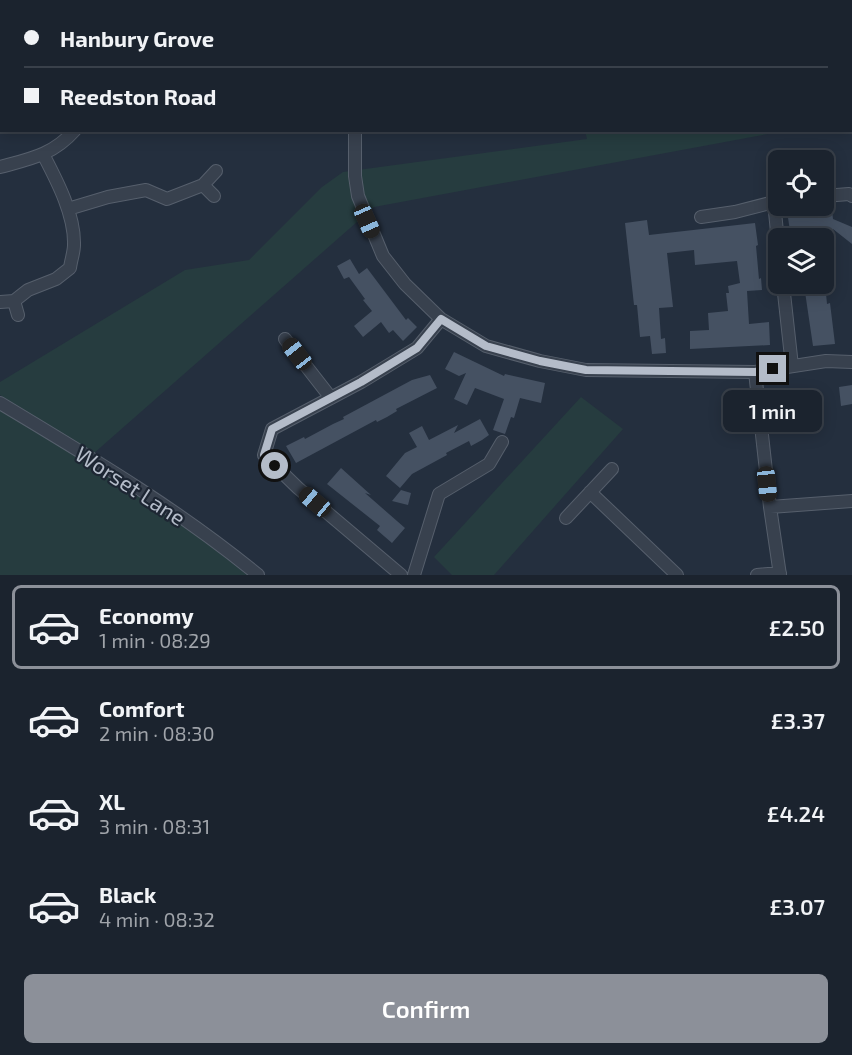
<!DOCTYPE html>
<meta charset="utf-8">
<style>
body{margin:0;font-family:"Exo 2",sans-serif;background:#282f3a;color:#f1f3f6;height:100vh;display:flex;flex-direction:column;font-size:22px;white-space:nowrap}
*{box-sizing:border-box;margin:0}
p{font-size:20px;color:#a0a4aa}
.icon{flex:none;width:33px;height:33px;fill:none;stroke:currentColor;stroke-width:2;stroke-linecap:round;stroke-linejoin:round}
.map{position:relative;height:575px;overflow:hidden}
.sheet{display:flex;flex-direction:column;background:#1b232e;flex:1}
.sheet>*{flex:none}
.guide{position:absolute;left:0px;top:0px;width:852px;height:132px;box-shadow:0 3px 15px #0003,0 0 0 2px #39404a;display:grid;align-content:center;height:132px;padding:0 24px;background:#1b232e}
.buttons{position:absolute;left:768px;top:150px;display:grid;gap:12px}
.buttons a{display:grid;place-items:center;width:66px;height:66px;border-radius:9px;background:#1b232e;box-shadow:0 3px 15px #0003,0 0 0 2px #39404a;font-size:30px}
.end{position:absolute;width:27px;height:27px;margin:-14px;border:8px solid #b4bcc9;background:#111;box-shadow:0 0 0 3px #111}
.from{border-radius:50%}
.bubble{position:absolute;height:42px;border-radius:9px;background:#1b232e;box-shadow:0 3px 15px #0003,0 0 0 2px #39404a;font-size:20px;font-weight:600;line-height:42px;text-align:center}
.car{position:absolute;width:18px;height:36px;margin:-18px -9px;border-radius:8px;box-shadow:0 0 4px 2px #0007;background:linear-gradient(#222 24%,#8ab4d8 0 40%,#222 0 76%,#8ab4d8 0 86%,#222 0)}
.guide b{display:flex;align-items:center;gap:21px;height:57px;font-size:22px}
.guide b+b{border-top:2px solid #39404a}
.guide i{width:15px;height:15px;background:#f1f3f6}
ul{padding:10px 0 0;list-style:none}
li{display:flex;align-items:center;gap:18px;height:84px;margin:0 12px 9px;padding:0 12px;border:3px solid transparent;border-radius:9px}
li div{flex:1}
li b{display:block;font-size:22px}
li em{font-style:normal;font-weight:600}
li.current{border-color:#8c9099}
li>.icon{width:54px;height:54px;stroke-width:1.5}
.cta{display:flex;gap:12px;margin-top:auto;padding:12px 24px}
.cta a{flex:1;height:69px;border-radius:9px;background:#8c9099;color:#fff;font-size:24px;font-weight:600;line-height:69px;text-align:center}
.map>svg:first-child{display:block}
</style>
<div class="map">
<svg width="852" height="575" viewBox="0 0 852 575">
<rect width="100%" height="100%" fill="#242f3e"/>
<!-- green -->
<path fill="#263c3f" d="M685 0H852V118H851L850 2 683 1Z
M585 131H784L374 207 93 454 0 395V382L185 270 249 260 322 187 343 172 587 139Z
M581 397 623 429 494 575H452L434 557Z
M0 409C84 461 171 512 247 575H0Z"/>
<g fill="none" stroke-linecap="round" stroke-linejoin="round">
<!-- stream -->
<path stroke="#394c67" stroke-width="4.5" d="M850 94H852"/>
</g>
<!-- building -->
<path fill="#455162" d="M812 206 813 212 824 216V211H832L833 219 852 227V244L833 229 836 257 824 259V232L815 229 816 238H808L806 229 790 231 787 211 802 210 801 207Z
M647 220 649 235 755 223 758 245 756 246 759 279 761 278 762 290 747 291 749 324 769 322 770 345 690 349V331L709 330 708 313 728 311 726 293H729L728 286 740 283 737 261 695 265 694 250 667 253 673 307 659 308 661 339 665 338 666 353 652 354 650 336 640 337 637 305H634L625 223Z
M350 259 359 274 367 268 406 320 408 318 417 327 403 341 393 330 389 333 381 322 363 337 354 326 372 311 363 300 365 299 349 277 344 279 337 266Z
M825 283 827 304 830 303 835 344 813 346 804 285Z
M454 352 504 376 505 374 545 383 541 403 520 398 514 418 511 417 505 434 493 430 504 399 475 388 467 405 454 399 466 373 459 376 445 369Z
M430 375 437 388 396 409 397 411 387 417 377 422 376 420 296 463 286 446 304 437 305 439 333 424 344 419 343 417 412 380Z
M852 385V404L841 406 839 387Z
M480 419 489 435 482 440 471 446 469 441 446 453 447 455 412 474 400 488 386 476 405 453 417 447 409 433 422 426 429 440 458 425 454 433Z
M341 468 371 495 365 493 405 528 392 543 377 530 380 526 327 484Z
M401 490 411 493 408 505 392 501Z"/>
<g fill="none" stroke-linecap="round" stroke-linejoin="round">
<defs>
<path id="minor" d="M231 0V2
M29 2 30 0
M368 2 371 0
M0 14 2 15
M355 130V176L358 196 383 256 405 284 441 319 486 346 540 361 586 370 755 372 826 361 852 362
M0 167C30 159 53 155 75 130
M203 185 214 196
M824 196 849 194 852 196
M774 202 778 242
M68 209 108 197 146 190 167 199 203 185 216 171
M701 217 735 212 778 201
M783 284 792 366
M14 301 18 315
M0 302 14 301 28 290 56 279 70 268C71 260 74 252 74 245 75 215 57 181 44 156
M285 339 331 398
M755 372 770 507 780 575
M0 403C88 456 178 509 258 575
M590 492 677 575
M770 507 852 501
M566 518 612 469
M401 575 298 488 264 455 272 429 361 382 417 348 441 319
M414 575 439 494 489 464 502 442
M757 575 780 573"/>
</defs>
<!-- minor casing -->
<use href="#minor" stroke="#565f6c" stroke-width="14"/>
<!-- minor -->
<use href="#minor" stroke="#38414e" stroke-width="12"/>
</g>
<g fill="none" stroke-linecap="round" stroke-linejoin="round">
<!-- route -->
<path stroke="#b4bcc9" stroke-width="8" d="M275 466 264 455 272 429 361 382 417 348 441 319 486 346 540 361 586 370 755 372 773 369"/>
</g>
<g text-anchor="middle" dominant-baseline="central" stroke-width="4.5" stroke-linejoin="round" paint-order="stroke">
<!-- street labels -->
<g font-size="22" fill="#b4bcc9" stroke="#1d2633">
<text transform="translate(131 485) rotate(33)">Worset Lane</text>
</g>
</g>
</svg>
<div class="buttons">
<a><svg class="icon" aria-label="locate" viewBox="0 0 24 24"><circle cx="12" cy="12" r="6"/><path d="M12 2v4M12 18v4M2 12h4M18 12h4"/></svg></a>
<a><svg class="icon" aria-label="layers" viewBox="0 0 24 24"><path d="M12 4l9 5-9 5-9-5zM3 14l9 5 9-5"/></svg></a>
</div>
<i class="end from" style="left:275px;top:466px"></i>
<i class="end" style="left:773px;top:369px"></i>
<div class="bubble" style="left:723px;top:390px;width:99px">1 min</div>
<i class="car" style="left:367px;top:221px;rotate:156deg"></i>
<i class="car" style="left:297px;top:354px;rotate:322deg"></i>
<i class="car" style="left:767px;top:484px;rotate:174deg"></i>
<i class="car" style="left:315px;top:502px;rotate:310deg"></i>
<div class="guide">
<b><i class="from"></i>Hanbury Grove</b>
<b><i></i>Reedston Road</b>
</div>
</div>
<section class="sheet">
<ul>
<li class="current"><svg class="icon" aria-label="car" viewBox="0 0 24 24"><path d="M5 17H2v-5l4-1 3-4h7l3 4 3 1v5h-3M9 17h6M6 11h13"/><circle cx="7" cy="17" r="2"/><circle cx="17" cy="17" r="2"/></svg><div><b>Economy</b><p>1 min · 08:29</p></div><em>£2.50</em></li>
<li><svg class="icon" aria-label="car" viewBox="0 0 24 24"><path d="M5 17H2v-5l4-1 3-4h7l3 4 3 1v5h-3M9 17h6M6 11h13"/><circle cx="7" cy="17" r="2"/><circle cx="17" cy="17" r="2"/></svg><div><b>Comfort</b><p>2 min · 08:30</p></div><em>£3.37</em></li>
<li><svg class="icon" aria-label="car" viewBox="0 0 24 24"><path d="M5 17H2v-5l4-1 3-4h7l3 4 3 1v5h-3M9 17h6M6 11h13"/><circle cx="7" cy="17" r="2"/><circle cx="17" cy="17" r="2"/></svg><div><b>XL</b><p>3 min · 08:31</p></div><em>£4.24</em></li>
<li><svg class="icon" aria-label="car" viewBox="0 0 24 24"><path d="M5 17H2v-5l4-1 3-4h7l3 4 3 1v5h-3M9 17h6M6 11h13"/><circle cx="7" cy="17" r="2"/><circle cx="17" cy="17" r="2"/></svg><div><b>Black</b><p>4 min · 08:32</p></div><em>£3.07</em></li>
</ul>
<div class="cta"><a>Confirm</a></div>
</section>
